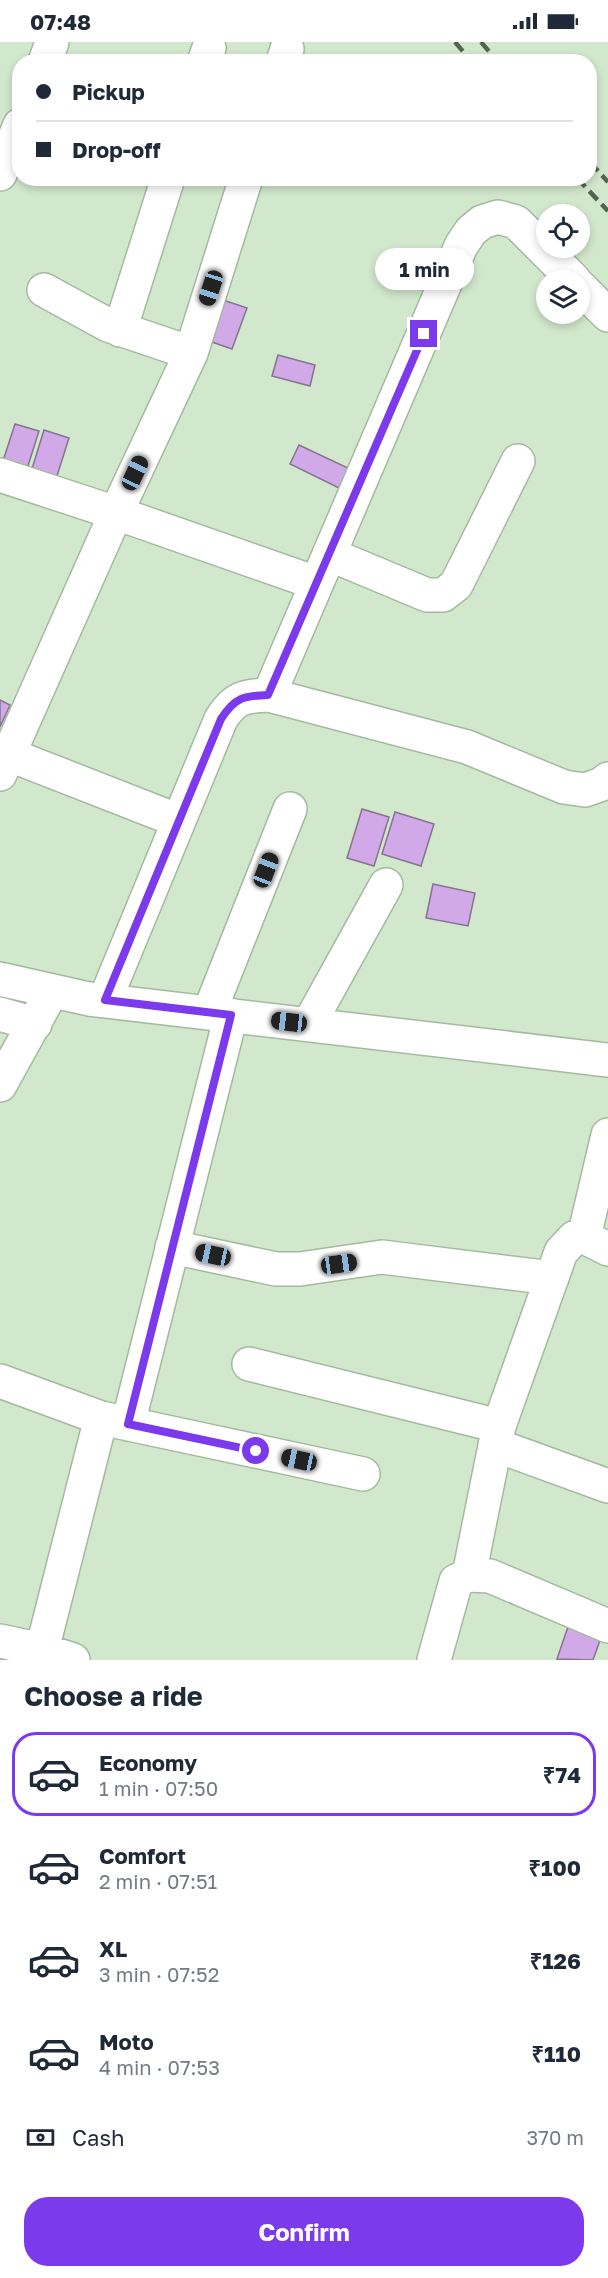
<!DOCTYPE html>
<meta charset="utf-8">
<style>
body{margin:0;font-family:"Golos Text",sans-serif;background:#f2f2f3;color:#1f2937;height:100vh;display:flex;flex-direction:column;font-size:22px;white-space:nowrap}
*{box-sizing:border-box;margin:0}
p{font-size:20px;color:#747a83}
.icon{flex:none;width:33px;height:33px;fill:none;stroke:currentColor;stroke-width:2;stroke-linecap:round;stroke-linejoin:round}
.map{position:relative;height:1618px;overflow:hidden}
.sheet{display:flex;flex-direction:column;background:#fff;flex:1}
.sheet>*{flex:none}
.banner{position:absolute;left:12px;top:12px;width:585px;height:132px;border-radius:24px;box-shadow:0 3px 9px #0003;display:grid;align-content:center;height:132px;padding:0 24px;background:#fff}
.buttons{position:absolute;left:536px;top:162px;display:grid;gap:12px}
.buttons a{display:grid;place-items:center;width:54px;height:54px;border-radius:50%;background:#fff;box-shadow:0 3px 9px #0003;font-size:30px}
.end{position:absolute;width:27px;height:27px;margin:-14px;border:8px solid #7c3aed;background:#fff;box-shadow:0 0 0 3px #fff}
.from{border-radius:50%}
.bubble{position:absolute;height:42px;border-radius:21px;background:#fff;box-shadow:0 3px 9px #0003;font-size:20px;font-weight:700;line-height:42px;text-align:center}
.car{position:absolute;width:18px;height:36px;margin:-18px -9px;border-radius:8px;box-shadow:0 0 4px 2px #0007;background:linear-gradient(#222 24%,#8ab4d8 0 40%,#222 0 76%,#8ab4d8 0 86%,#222 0)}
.banner b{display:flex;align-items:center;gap:21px;height:57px;font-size:22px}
.banner b+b{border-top:2px solid #e0e1e3}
.banner i{width:15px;height:15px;background:#1f2937}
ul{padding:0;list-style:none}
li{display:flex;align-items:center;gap:18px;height:84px;margin:0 12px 9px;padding:0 12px;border:3px solid transparent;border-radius:24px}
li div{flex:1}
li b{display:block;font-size:22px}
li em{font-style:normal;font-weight:700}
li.selected{border-color:#7c3aed}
li>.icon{width:54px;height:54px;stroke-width:1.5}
h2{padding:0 24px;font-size:27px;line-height:72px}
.pay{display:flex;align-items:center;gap:15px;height:66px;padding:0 24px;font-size:22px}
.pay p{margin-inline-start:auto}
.cta{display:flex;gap:12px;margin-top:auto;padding:12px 24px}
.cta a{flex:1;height:69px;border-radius:24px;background:#7c3aed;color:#fff;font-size:24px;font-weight:700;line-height:69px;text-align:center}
.status{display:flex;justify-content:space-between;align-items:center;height:42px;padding:0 30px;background:#fff;direction:ltr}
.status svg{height:16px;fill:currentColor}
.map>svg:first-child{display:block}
</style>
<div class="status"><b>07:48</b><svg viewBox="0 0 49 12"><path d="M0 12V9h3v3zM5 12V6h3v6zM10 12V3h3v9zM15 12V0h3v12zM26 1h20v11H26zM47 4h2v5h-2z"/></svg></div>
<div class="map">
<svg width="608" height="1618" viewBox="0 0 608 1618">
<rect width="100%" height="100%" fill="#d2e8cd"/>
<!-- building -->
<path fill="#d1a9e8" stroke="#84748e" stroke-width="1.5" d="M220 257 247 266 232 307 206 298Z
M278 313 315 323 310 344 272 334Z
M15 382 39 389 26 430 2 422Z
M44 388 69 396 56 437 31 430Z
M299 403 348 426 339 446 290 422Z
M0 658 10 663 0 685Z
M362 767 389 775 374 824 347 816Z
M395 770 434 782 421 824 382 812Z
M433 842 475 851 468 884 426 876Z
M572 1573 605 1584 593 1618 557 1617Z"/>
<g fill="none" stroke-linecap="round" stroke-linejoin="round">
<defs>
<path id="minor" d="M45 20 52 0
M204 20 209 6
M283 20 287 7
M0 132 20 83
M579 244 608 273
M44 248 108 283 191 311
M120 288 168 136
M0 433 116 471 316 541
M329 512 427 553H443L456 543 518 419
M269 653 461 204 471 189 482 180 498 175 516 180 574 238
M0 709 179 779
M0 732 116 471 191 311 246 136
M0 937 89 957 608 1018
M105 958 221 677C235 655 244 654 269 653L467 705 564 745 585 748 602 742 608 737
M209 971 290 767
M0 972 35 982
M309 982 386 843
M0 1043 52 949
M584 1195 608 1093
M172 1205 276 1227H300L382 1215 552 1236
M249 1322 499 1384
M0 1339 101 1376 363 1432
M128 1382 231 973
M495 1403 608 1444
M469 1533 499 1384 561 1210 574 1196 584 1195 608 1207
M0 1599 42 1608 73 1618
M42 1608 101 1376
M434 1618 456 1539 469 1533 490 1534 608 1584"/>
</defs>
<!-- minor casing -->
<use href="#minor" stroke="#a4baa0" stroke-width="36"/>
<!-- minor -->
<use href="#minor" stroke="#fff" stroke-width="33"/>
<!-- rail -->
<path stroke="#566353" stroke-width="4.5" stroke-dasharray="12 6" stroke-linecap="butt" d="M455 0 472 20
M481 0 498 20
M590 120 608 140
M577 136 608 169"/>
</g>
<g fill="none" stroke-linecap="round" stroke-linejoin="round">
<!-- route -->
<path stroke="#7c3aed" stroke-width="8" d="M256 1409 128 1382 231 973 105 958 221 677C235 655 244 654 268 653L424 292"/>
</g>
</svg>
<div class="buttons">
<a><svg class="icon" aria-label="locate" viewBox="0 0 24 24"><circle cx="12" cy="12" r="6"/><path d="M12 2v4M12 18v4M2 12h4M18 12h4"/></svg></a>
<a><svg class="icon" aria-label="layers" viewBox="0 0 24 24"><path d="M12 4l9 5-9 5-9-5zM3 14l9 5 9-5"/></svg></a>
</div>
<i class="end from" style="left:256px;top:1409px"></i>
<i class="end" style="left:424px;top:292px"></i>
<div class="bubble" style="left:375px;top:206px;width:99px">1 min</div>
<i class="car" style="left:211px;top:246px;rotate:198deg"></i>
<i class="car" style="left:135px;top:431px;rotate:25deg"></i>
<i class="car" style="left:266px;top:828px;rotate:21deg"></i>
<i class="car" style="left:289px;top:980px;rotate:277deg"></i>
<i class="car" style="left:213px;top:1213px;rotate:282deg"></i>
<i class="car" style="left:339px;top:1222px;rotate:82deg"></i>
<i class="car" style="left:299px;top:1418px;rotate:282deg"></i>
<div class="banner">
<b><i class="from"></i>Pickup</b>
<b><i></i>Drop-off</b>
</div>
</div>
<section class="sheet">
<h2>Choose a ride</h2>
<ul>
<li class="selected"><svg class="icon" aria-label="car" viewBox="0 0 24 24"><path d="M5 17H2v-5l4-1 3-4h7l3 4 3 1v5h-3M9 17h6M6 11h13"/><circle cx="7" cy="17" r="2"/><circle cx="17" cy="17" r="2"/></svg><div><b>Economy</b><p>1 min · 07:50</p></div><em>₹74</em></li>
<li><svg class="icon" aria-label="car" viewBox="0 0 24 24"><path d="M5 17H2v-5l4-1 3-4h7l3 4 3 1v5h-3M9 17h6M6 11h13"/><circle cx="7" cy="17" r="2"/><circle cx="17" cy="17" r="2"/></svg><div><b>Comfort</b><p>2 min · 07:51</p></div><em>₹100</em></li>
<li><svg class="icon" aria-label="car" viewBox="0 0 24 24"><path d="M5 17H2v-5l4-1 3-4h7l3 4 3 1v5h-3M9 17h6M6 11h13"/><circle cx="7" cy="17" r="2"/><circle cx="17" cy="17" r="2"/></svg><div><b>XL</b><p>3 min · 07:52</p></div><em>₹126</em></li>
<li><svg class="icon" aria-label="car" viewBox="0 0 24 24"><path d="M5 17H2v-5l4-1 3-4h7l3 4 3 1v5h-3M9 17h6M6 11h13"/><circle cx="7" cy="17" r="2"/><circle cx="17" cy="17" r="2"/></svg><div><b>Moto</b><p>4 min · 07:53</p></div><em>₹110</em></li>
</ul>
<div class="pay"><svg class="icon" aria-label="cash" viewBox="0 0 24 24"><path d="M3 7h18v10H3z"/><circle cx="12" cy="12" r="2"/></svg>Cash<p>370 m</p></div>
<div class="cta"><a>Confirm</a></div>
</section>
